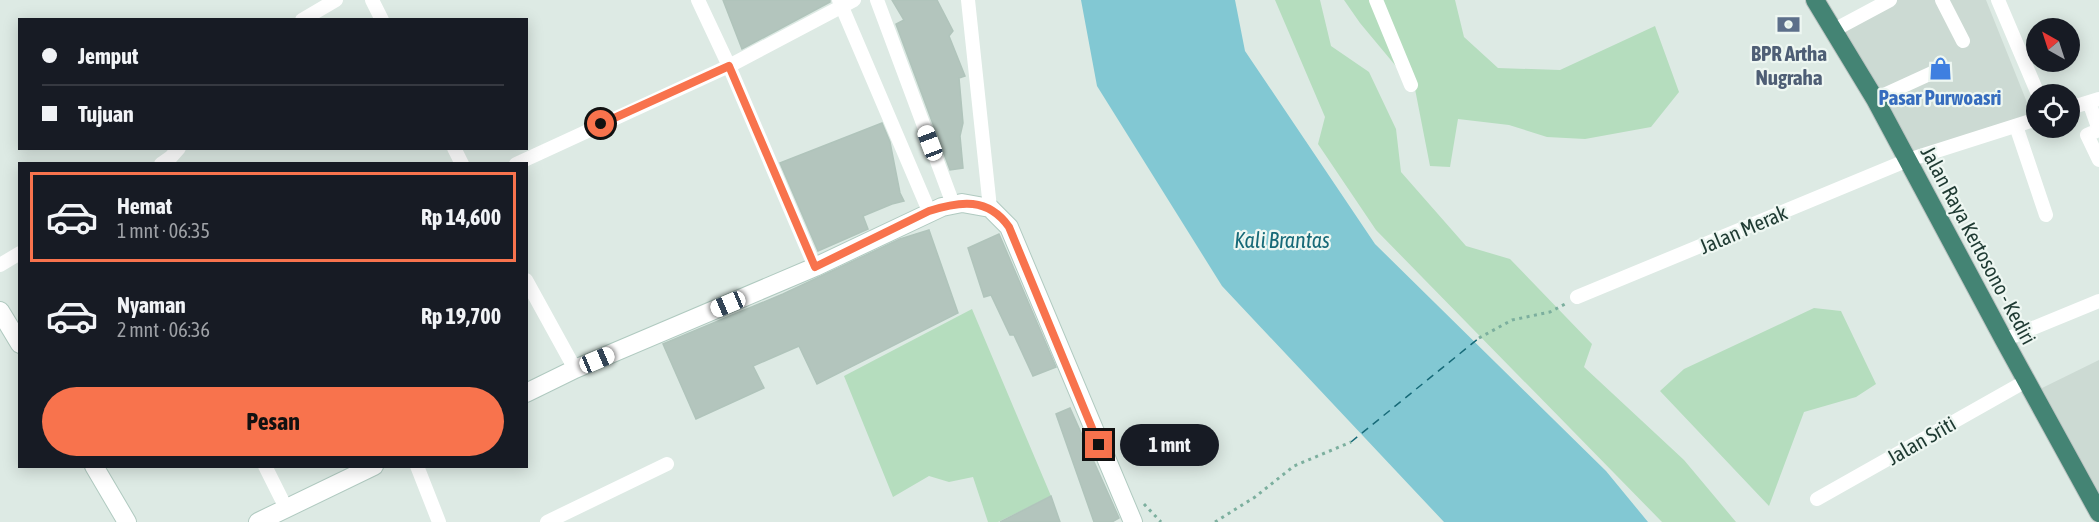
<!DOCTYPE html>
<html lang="id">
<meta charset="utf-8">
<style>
body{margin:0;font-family:"Asap Condensed",sans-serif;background:#20242c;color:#f1f3f6;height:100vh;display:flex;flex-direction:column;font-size:22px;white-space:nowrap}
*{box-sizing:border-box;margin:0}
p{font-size:20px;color:#9ea1a6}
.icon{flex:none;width:33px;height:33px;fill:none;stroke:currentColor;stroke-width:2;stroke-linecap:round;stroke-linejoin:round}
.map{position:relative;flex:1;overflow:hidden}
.panel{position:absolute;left:18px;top:162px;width:510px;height:306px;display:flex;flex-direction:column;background:#171b24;border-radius:0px;box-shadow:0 3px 15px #0003}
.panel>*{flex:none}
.hud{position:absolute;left:18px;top:18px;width:510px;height:132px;border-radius:0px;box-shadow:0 3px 15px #0003;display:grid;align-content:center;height:132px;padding:0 24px;background:#171b24}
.needle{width:39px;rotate:321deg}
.fabs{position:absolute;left:2026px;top:18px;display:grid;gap:12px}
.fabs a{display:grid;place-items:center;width:54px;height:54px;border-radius:50%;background:#171b24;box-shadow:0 3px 15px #0003;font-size:30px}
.end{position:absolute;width:27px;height:27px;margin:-14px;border:8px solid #f8734d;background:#111;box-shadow:0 0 0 3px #111}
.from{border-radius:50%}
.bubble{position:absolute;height:42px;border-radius:21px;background:#171b24;box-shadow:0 3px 15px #0003;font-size:20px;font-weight:700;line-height:42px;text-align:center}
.car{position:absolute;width:18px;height:36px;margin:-18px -9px;border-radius:8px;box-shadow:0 0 4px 2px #0007;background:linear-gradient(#fff 24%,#345 0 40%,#fff 0 76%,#345 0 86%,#fff 0)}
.hud b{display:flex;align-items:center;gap:21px;height:57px;font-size:22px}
.hud b+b{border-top:2px solid #363941}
.hud i{width:15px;height:15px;background:#f1f3f6}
ul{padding:10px 0 0;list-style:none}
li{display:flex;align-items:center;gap:18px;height:90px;margin:0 12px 9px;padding:0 12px;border:3px solid transparent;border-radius:0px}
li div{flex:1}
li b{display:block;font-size:22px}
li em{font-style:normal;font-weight:700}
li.selected{border-color:#f8734d}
li>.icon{width:54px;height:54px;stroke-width:1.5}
.cta{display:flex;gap:12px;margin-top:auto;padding:12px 24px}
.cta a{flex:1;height:69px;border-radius:36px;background:#f8734d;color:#111;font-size:24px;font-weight:700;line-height:69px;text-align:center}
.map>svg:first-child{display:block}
</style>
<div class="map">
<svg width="2099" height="522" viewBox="0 0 2099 522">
<rect width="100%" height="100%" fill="#ddeae4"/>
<!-- built -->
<path fill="#ccdad3" d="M1883 0H1986L2032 115 1916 160 1841 23Z
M2099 360V497L2040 389Z"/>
<!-- green -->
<path fill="#b5ddbe" d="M1275 0H1320L1331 46 1369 72 1396 129 1401 172 1466 246 1510 259 1592 344 1584 367 1684 460 1736 522H1662L1376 230 1318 144 1325 117Z
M1344 0H1455L1464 37 1498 68 1560 70 1655 26 1679 92 1651 127 1585 139 1547 137 1509 125 1458 119 1450 167 1430 166 1415 89 1360 23Z
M1814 308 1841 311 1876 384 1856 397 1804 412 1769 506 1660 391 1684 369Z
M972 309 1051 496 998 522H988L973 477 949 482 929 476 893 497 844 376Z"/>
<!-- water -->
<path fill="#82c8d3" d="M1081 0H1235L1245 51 1375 244 1606 471 1648 522H1444L1222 286 1097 86Z"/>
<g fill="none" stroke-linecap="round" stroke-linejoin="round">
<!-- ferry -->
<path stroke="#176a78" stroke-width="1.5" stroke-dasharray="8 6" stroke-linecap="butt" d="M1351 442 1479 338"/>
</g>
<!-- building -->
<path fill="#b3c5bd" stroke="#b0c4bb" stroke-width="1.5" d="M723 0H830V2L742 49Z
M892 0H937L953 31 949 36 965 76 959 78 963 123 960 136 963 168 950 170 896 24 904 20Z
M882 123 890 142 900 193 904 201 892 204 863 216 868 229 818 251 780 163Z
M929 230 958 313 817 384 799 346 753 366 764 388 696 419 663 344 783 294 900 239Z
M999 234 1056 367 1033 376 1014 335H1010L991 295 984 297 968 248Z
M1070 408 1119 518 1112 522H1094L1056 414Z
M1051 496 1060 522H1000Z"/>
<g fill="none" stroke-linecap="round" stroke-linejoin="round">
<defs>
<path id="secondary" d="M0 311 20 344
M526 393 575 369 815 267 942 207 962 203 990 208 1009 227 1133 522
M94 466 127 522
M258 522 374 466"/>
<path id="trunk" d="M1815 0 1875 99 2004 340 2099 513"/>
</defs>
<!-- secondary casing -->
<use href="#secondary" stroke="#b0cac0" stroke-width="20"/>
<!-- trunk casing -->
<use href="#trunk" stroke="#bcc4c2" stroke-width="20"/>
<!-- path -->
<path stroke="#7caf9e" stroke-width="3" stroke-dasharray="3 4.5" stroke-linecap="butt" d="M1479 338 1512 320 1550 312 1565 304
M1144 504 1161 522
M1215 522 1255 497 1294 466 1351 442"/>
<!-- minor -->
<path stroke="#fff" stroke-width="14" d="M372 0 382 20
M698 0 729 66 815 267
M839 0 929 211
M877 0 953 204
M968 0 990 208
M1376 0 1411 85
M1942 0 1963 41
M1998 0 2038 94
M302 20 336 0
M1834 30 1890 0
M1875 99 1934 72
M2089 102 2099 130 2087 135 2099 160
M2070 108 2099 99
M2016 126 2046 215
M454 148 462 164
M161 164 171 157 179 148
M516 164 729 66 854 0
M0 265 20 253
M526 280 575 369
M1577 297 1908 160 2037 119
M2004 340 2099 301
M265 466 286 508
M417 466 439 522
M1817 499 2026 381
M547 522 667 464"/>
<!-- secondary -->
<use href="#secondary" stroke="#fff" stroke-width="18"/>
<!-- trunk -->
<use href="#trunk" stroke="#448474" stroke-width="18"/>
</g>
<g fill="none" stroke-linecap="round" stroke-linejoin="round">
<!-- route -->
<path stroke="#f8734d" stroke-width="8" d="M601 124 729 66 815 267 929 211C960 201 988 197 1009 227L1099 445"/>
</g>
<!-- icons -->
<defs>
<symbol id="bank-bare" viewBox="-9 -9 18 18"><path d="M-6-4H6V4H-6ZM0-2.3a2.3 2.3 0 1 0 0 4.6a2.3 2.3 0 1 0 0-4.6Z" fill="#5c6f8a" stroke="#eef7f2" stroke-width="2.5" paint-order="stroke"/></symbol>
<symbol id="shop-bare" viewBox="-9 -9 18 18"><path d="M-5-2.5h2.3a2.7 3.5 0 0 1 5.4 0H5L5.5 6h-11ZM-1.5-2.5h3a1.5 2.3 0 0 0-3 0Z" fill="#3f7fe0" stroke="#eef7f2" stroke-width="2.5" paint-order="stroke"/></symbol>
</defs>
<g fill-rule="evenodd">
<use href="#bank-bare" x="1772" y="8" width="33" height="33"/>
<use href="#shop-bare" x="1924" y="52" width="33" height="33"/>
</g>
<g text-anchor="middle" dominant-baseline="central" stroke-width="4.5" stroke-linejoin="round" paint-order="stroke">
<!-- service labels -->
<g font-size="21" font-weight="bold" fill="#4e5e75" stroke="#eef7f2">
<text x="1789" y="53">BPR Artha<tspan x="1789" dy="24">Nugraha</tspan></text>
</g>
<!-- shop labels -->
<g font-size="21" font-weight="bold" fill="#366cbe" stroke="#eef7f2">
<text x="1940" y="97">Pasar Purwoasri</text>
</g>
<!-- street labels -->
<g font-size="21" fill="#1e3a32" stroke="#eef7f2">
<text transform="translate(1743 229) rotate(-23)">Jalan Merak</text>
<text transform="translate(1979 245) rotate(62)">Jalan Raya Kertosono - Kediri</text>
<text transform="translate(1921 440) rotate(-30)">Jalan Sriti</text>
</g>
<!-- water labels -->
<g font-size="22" font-style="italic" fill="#176a78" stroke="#eef7f2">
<text x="1282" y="240">Kali Brantas</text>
</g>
</g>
</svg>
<div class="fabs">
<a><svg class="needle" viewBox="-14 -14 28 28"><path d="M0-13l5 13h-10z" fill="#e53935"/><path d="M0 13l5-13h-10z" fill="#9ea1a6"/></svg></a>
<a><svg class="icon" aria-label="locate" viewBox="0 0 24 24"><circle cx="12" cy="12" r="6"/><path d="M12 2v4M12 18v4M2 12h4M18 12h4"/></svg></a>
</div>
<i class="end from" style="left:601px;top:124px"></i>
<i class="end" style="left:1099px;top:445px"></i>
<div class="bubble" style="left:1120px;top:424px;width:99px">1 mnt</div>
<i class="car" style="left:930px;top:143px;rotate:339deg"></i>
<i class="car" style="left:728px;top:304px;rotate:247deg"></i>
<i class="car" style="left:597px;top:360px;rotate:67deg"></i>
<div class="hud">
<b><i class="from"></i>Jemput</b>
<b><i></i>Tujuan</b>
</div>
<section class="panel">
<ul>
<li class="selected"><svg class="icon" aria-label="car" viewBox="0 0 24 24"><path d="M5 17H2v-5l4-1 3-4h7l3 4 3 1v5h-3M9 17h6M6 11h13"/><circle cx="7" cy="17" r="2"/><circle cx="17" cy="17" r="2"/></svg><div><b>Hemat</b><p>1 mnt · 06:35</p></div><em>Rp 14,600</em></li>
<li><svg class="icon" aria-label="car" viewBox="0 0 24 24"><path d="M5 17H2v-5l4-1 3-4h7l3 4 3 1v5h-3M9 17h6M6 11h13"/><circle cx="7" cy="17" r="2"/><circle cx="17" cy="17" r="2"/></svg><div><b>Nyaman</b><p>2 mnt · 06:36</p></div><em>Rp 19,700</em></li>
</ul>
<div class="cta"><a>Pesan</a></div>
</section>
</div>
